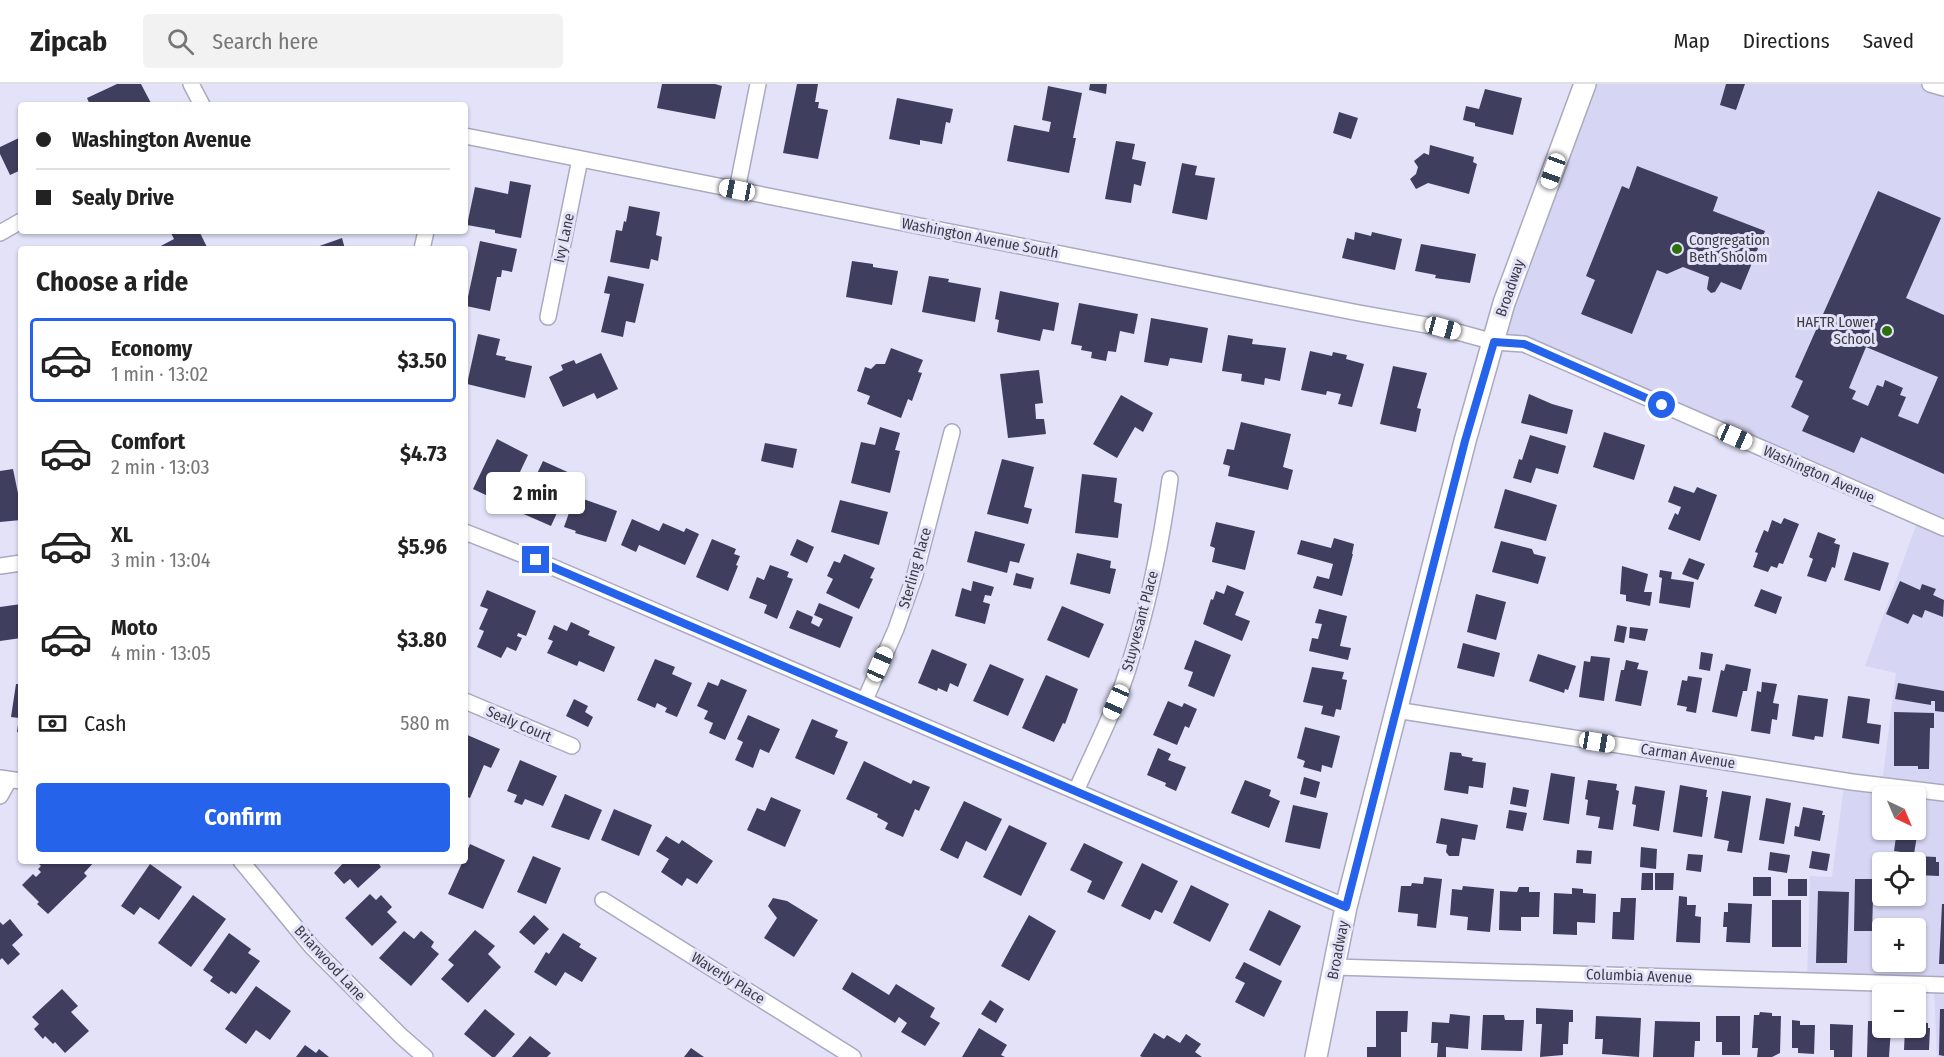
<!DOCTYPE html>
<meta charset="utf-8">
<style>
body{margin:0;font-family:"Fira Sans Condensed",sans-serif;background:#f2f2f2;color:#222;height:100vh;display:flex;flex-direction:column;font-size:22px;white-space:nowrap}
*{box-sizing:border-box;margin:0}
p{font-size:20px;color:#767676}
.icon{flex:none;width:33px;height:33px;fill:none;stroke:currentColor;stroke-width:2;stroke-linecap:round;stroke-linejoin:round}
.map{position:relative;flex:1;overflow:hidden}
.details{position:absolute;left:18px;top:162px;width:450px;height:618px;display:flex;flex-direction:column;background:#fff;border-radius:6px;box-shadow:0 2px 4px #0004}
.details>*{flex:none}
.top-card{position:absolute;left:18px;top:18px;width:450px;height:132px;border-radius:6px;box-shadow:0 2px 4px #0004;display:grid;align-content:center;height:132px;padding:0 18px;background:#fff}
.needle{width:39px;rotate:136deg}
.tools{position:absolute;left:1872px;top:702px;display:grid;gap:12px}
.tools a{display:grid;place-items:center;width:54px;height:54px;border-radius:6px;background:#fff;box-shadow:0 2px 4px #0004;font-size:30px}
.end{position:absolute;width:27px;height:27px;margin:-14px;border:8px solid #2563eb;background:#fff;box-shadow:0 0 0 3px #fff}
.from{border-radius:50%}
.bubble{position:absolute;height:42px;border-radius:6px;background:#fff;box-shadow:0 2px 4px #0004;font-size:20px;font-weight:700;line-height:42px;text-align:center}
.car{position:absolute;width:18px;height:36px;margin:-18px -9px;border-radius:8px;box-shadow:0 0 4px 2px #0007;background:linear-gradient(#fff 24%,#345 0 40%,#fff 0 76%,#345 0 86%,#fff 0)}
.top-card b{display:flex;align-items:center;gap:21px;height:57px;font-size:22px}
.top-card b+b{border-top:2px solid #e0e0e0}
.top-card i{width:15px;height:15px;background:#222}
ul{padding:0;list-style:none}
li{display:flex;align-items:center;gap:18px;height:84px;margin:0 12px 9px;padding:0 6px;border:3px solid transparent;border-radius:6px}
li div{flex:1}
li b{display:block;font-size:22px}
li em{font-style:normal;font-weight:700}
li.current{border-color:#2563eb}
li>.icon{width:54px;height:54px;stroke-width:1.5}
h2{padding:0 18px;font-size:27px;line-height:72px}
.pay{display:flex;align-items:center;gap:15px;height:66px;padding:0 18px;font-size:22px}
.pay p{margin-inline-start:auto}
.action{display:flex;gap:12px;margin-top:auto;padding:12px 18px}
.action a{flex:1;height:69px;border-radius:6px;background:#2563eb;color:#fff;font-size:24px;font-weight:700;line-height:69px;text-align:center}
header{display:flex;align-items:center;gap:36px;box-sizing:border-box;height:84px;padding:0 30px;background:#fff;border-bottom:2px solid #e0e0e0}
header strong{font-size:28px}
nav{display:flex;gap:33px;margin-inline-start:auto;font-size:21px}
.search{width:420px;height:54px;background:#f2f2f2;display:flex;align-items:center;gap:15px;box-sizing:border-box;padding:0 21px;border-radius:6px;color:#767676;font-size:22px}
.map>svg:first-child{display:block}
</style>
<header>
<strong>Zipcab</strong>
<div class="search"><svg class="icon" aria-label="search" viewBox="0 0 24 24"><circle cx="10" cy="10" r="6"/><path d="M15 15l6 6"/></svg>Search here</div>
<nav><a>Map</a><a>Directions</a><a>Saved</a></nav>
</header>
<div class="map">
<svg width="1944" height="973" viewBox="0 0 1944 973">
<rect width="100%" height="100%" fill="#e3e2f9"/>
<!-- built -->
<path fill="#d6d5f3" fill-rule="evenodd" d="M1583 0H1944V973H1937L1934 905 1807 900 1810 792 1832 793 1845 694 1882 699 1896 589 1865 582 1918 436 1527 267 1490 264ZM1882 712H1916V746H1882ZM1882 778H1916V812H1882ZM1882 844H1916V878H1882Z"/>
<!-- building -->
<path fill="#403e5f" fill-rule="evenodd" d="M117 0H141L152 21H90L87 14Z
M662 0H715L722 2 715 35 657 24Z
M797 0H818L815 18H819L818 24 828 26 818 75 783 69Z
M1090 0H1107L1106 10 1089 6Z
M1726 0H1745L1736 26 1720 21Z
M1048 2 1082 9 1073 54H1076L1069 89 1007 77 1014 41 1049 48 1051 38 1042 36Z
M1485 5 1522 14 1513 51 1475 42V39L1463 36 1466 22 1479 25Z
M897 14 953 25 950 39 946 38 942 60 920 56V61L889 55Z
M1339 28 1358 34 1351 55 1333 49Z
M21 53V86L10 91 0 70V63Z
M1116 57 1135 60 1132 75 1146 78 1141 102 1134 100 1131 119 1105 115Z
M1430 61 1474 73 1473 78 1477 80 1469 110 1428 99 1416 105 1410 95 1416 90 1418 83 1414 77 1424 69 1429 71Z
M1182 79 1197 82 1195 91 1215 94 1207 136 1172 129Z
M1637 82 1718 113 1713 127 1765 147 1741 206 1721 198 1715 208 1711 209 1707 205 1709 193 1683 183 1667 190 1657 186 1632 250 1581 230 1595 196 1586 192 1622 102 1629 105Z
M510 97 531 101 521 154 495 149V146L467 141 475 103 508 110Z
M1878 107 1941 134 1906 214 1944 231V390L1861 353 1854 369 1802 347 1809 332 1791 323 1803 297 1795 293ZM1866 263 1938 293 1918 340 1898 332 1906 313 1900 311 1903 304 1885 296 1883 303 1877 301 1868 322 1852 315 1856 307 1849 304Z
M629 122 660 128 656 151 662 153 658 177 651 175 649 185 610 178 616 146 622 147 624 137 626 138Z
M170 147H199L208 165H155L174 155Z
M1355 148 1371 152 1372 148 1402 155 1395 186 1342 174 1347 154 1354 156Z
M342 154 345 165H311Z
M480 157 517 165 512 188 502 186 501 193H497L490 227 466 222Z
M1421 160 1476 170 1470 199 1435 194 1436 191 1415 187Z
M852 177 873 180V183L898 187 892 221 846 213Z
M608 192 644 200 635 239 626 237 623 253 601 248 610 210 604 209Z
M929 192 949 195 948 198 981 204 975 238 922 228Z
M1000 207 1059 219 1054 247 1043 245 1040 257 997 248 999 236 995 235Z
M1079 219 1138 230 1134 250 1120 247 1116 268 1108 267 1106 277 1091 274 1092 268 1081 266 1082 262 1071 260Z
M1151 234 1208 244 1202 279 1170 274 1168 282 1144 278Z
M478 250 500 255 496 271 506 273 505 276 532 282 525 314 467 300Z
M1228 251 1253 255 1252 260 1286 264 1280 297 1265 294 1264 301 1241 297 1242 290 1222 287Z
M891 264 923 276 918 288 922 289 912 317 908 315 901 334 867 320 870 312 857 307 865 283 871 285 876 280H885Z
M1310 267 1332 272 1333 268 1347 271 1346 275 1364 280 1352 323 1338 320 1341 310 1327 307 1326 311 1301 306Z
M601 269 618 305 597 315 594 309 563 323 549 293 563 286 561 281 574 276 576 280Z
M1393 282 1427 289 1417 324 1421 325 1416 348 1380 340Z
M1039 286 1043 319 1035 320 1036 335H1044L1046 350 1008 354 1000 290Z
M1529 310 1552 320 1573 326 1567 350 1521 339Z
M1121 311 1153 329 1143 348 1135 343 1117 374 1093 360Z
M1241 338 1291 350 1283 383 1293 386 1288 406 1228 392 1230 382 1223 380 1227 365 1234 366Z
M880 343 900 349 895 366 900 367 890 409 851 399 861 358 875 361Z
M1604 348 1645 361 1634 396 1593 383Z
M1530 351 1566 362 1558 390 1536 384 1531 399 1513 394 1519 375 1522 376Z
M497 355 528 371 505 420 473 405Z
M765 359 797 365 793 384 761 377Z
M1002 375 1034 383 1024 423 1032 425 1028 440 987 430Z
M543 377 572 390 566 404 568 405 551 442 519 428Z
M13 385 21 424V436L0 438V387Z
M1082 390 1117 394 1114 418 1122 420 1118 454 1075 449Z
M1674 402 1694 409 1697 403 1717 411 1700 457 1668 445 1675 429 1678 431 1681 423 1668 418Z
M1505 405 1557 421 1546 457 1494 444Z
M575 412 617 427 606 458 575 449 576 447 564 443Z
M840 416 888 428 879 461 831 448Z
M1784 434 1799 440 1783 480 1779 479 1777 484 1771 482 1768 488 1753 483 1758 469 1755 468 1764 446 1768 448 1772 436 1781 440Z
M632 435 659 447 663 439 684 448 686 444 699 450 685 481 639 461 636 468 621 461Z
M1216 438 1255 447 1245 486 1212 478 1215 464 1210 462Z
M975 447 1025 460 1019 479 1010 477 1007 489 967 478Z
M1818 448 1836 455 1834 459 1840 461 1835 484 1832 483 1826 498 1807 492 1813 475 1809 473Z
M1334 454 1354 460 1352 470H1353L1342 512 1313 504 1317 492 1329 495 1333 480 1297 470 1301 456 1331 464Z
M712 455 736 465 734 470 740 472 736 481 738 482 728 507 696 493Z
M797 455 814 463 807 479 790 471Z
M1501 457 1532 465 1534 470 1546 473 1538 500 1492 488Z
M1853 468 1889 479 1880 507 1844 496Z
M1077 469 1111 477 1110 484 1116 485 1110 510 1070 500Z
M844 470 875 484 870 494 873 495 859 525 826 509 833 495 827 492 834 477 840 479Z
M1689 474 1705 480 1698 496 1682 490Z
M770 481 789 488 787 493 793 495 777 535 764 529 767 521 749 514 757 493 764 496Z
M1622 482 1648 490 1644 508H1652L1650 522 1626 517V511L1620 510Z
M1660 486 1672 488 1671 495 1694 498 1690 524 1659 519 1662 494 1659 493Z
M1016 489 1034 494 1031 505 1013 501Z
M973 497 994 503 991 512 985 511 983 518 990 520 985 540 955 532 962 504 971 507Z
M1900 497 1920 506 1922 500 1936 505 1933 511 1944 516 1943 533 1925 526 1922 534 1913 530 1908 540 1886 530Z
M1227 501 1244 508 1235 531 1250 537 1242 557 1203 540 1211 515 1213 516 1216 507 1224 510Z
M1761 505 1782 513 1776 530 1754 522Z
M487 506 536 527 526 552 518 549 517 552 522 554 516 567 507 563 501 574 477 563 484 547 479 545 488 525 480 522Z
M1476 510 1506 518 1496 556 1467 548Z
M819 519 853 533 840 564 789 544 797 526 813 533 811 539 819 543 823 535 814 531Z
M21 520V554L0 557V523Z
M1062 522 1104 540 1089 574 1047 556Z
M1319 525 1347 532 1340 562 1351 564 1348 576 1309 567 1312 554 1318 555 1322 540 1315 539Z
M571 538 590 547 588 551 615 563 604 588 579 577 577 582 547 569 553 557 548 555 554 541 567 547Z
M1617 541 1627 543 1624 559 1614 557Z
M1630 543 1648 545 1645 557 1629 554Z
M1195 556 1231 571 1214 613 1188 602 1193 588 1184 585Z
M1463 559 1500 569 1494 593 1457 584Z
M932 565 967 580 958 603 950 599 947 608 938 604 937 607 918 599Z
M1701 568 1713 570 1710 587 1699 585Z
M1538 570 1576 582 1568 606 1565 605 1564 609 1529 597Z
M1591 572 1610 574 1604 617 1579 613 1584 577 1590 578Z
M655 575 675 583 672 590 692 599 677 633 665 628 667 624 657 619 655 624 637 616Z
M1626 576 1639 579 1637 585 1648 587 1641 622 1615 617 1621 586H1624Z
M990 580 1024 595 1008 632 973 617Z
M1726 580 1751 585 1747 607H1743L1737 633 1712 628 1721 586 1724 587Z
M1312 583 1344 588 1342 595 1347 596 1341 626 1336 625 1334 633 1321 630 1323 622 1303 618Z
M1046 591 1078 605 1065 640 1063 639 1054 658 1022 644Z
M1688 592 1702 594 1696 629 1686 627 1687 623 1677 621 1682 596 1687 597Z
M721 595 747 606 725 656 709 649 713 639 704 635 708 627 697 622 708 598 718 602Z
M1762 598 1777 600 1773 619 1779 620 1777 636 1772 635 1770 650 1751 647 1757 607 1761 608Z
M1898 599 1944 607V628L1935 627V617H1931V621L1895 615Z
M16 600H21V649L17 648 19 634 11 633Z
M1798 611 1828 615 1823 653 1815 652 1814 656 1792 652Z
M1848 612 1870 615 1867 639 1881 641 1879 660 1842 654Z
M574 615 588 622 585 628 593 633 588 643 566 632Z
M1168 617 1182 623 1184 619 1197 625 1189 644 1185 642 1177 661 1153 651Z
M1894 628 1934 629V644H1930L1929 685H1918V682H1894Z
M748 631 780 645 769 669 760 665 753 684 735 676 743 658 737 655Z
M812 635 838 646 835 653 848 658 834 691 795 674Z
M1305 643 1340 652 1332 684 1322 681 1321 688 1303 683 1305 677 1297 674Z
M465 650 500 665 491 684 484 681 470 714 465 712Z
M1158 664 1171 670 1168 676 1186 683 1176 707 1165 702 1166 699 1147 691Z
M1450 668 1461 669 1462 672 1473 674 1472 677 1486 679 1483 704 1469 702 1468 710 1444 706Z
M520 676 557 692 543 722 525 715 522 721 514 718 517 711 507 707Z
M864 677 911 700 913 696 930 703 919 727 915 725 903 753 885 745 888 739 877 733 878 730 846 715Z
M1551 689 1575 693 1569 740 1543 736Z
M1304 693 1320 698 1316 714 1300 710Z
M1245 696 1271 706 1269 712 1280 717 1269 744 1231 729Z
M1588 696 1617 700 1616 706 1619 707 1613 746 1598 744 1600 733 1586 731 1588 716 1585 715Z
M1680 701 1707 706 1706 713H1708L1702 753 1673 748Z
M1635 702 1665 707 1659 747 1633 742 1636 721 1632 720Z
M1513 703 1529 706 1526 723 1510 720Z
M1722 707 1751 712 1742 769 1727 767 1729 757 1714 754Z
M565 710 602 726 589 756 551 743Z
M771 713 801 726 785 763 747 746 757 724 765 727Z
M1766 714 1791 719 1784 760 1759 756Z
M964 717 1002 735 986 767 966 757 958 775 940 766Z
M1293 721 1328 729 1320 765 1285 758Z
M1803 723 1823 727 1822 731H1825L1820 757 1794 752 1795 742 1799 743Z
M614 725 652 741 639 772 601 756Z
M1509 726 1527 729 1523 747 1506 744Z
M1441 734 1478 741 1475 756 1462 754 1459 772H1449L1446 768 1447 761 1436 759Z
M1916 739H1919L1914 770 1894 767 1897 746H1916Z
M1009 741 1047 759 1021 812 983 793Z
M666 752 679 760 682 756 713 777 697 800 687 794 682 802 661 788 669 775 656 767Z
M1084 759 1123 778 1104 816 1087 808 1092 797 1070 786Z
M470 760 505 776 483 825 448 810 463 777H465V772Z
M1641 763 1657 765 1656 785 1640 783Z
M1577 766 1592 767 1591 780 1576 779Z
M1812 767 1830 770 1827 787 1809 784Z
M1770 768 1790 771 1787 789 1768 786Z
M1688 770 1703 771 1701 788 1686 786Z
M533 772 561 784 546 820 517 808Z
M1916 772 1936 773V778H1939V792L1916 791Z
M36 777H95L84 789 87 792 48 830 37 820 39 818 22 801 33 790 36 793 41 788 38 785 41 782Z
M345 777H383L379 780 381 783 358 804 350 795 344 800 334 789Z
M1142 779 1178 797 1162 829 1155 826 1150 836 1121 822Z
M150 780 182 803 159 836 140 823 134 831 121 822Z
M1642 789H1653V806H1641Z
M1655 789H1674L1673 806H1655Z
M1424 793 1442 795 1436 844 1417 842 1418 830 1398 828 1401 802H1411L1412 799 1423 800Z
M1753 793H1771V812H1753Z
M1788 795H1807V812H1788Z
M1855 795H1882V812H1911V814L1873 813 1872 847H1854Z
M1191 801 1229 820 1210 858 1173 839Z
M1463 802 1494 805 1490 848 1467 846 1468 833 1450 831 1452 805 1462 806Z
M1519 803H1529V808H1540L1539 833H1521V847L1499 846 1500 807 1517 808Z
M1572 804 1583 805V809L1596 810 1595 839 1577 838V851L1553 850 1554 809 1572 810Z
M1818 807 1849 808 1847 879H1816Z
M370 810 376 816 381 811 392 823 387 828 397 838 372 862 345 834Z
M193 811 226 835 191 883 158 859Z
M1679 812 1687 813V821H1696L1695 832 1701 833 1700 859 1676 858Z
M773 814 787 817 818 836 794 873 764 854 777 834 768 822Z
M1621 814H1636L1634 856 1612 855 1613 828H1620Z
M1772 816H1801V863H1772Z
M1728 819 1752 820 1750 859 1726 858 1727 843H1723L1724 828H1728Z
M1942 820H1944V880H1939Z
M1269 826 1301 842 1280 882 1249 866Z
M534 831 549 845 534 861 519 848Z
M1029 831 1056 847 1029 897 1001 882Z
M10 835 23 851 12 861 20 870 8 881 2 874 0 876V838L3 841Z
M475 846 495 862 488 870 501 883 468 919 441 895 454 881 448 876Z
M404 847 414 855 421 847 434 858 431 863 439 870 411 902 379 874Z
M229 849 251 865 248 869 260 877 236 910 231 907 229 910 210 897 213 893 203 886Z
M563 849 581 860 579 863 597 874 582 898 565 888 556 902 534 888 546 868 549 870Z
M1244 878 1282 897 1264 933 1235 918 1245 899 1235 894Z
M852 888 889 911 896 900 935 924 930 933 940 939 925 962 901 948 907 939 899 933 895 939 842 905Z
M256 902 291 927 270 956 256 946 246 960 225 945Z
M62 905 78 922 71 928 89 947 65 969 55 958 53 960 45 952 43 955 34 945 39 940 32 933Z
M990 916 1004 925 996 939 981 930Z
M1536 924 1573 926V938H1569L1568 960H1563V971L1540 973 1542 940H1536Z
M485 925 515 950 495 973H492L464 950Z
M1940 925H1944V972L1939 971Z
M1376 927H1408L1407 948H1401V973H1367V963H1376Z
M1760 928 1772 929V932H1781L1780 969 1772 973H1757L1758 964H1752L1754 931H1759Z
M1450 930 1470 932 1468 965 1446 963V973H1437L1438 959H1431L1432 938 1449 939Z
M1483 931H1504L1505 936H1524L1522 967 1481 966Z
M1596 932 1641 934 1639 973 1602 970 1603 955H1595Z
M1716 932H1740V971H1722V958H1716Z
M1792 936 1800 937V941H1815L1814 970 1798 969V964H1792Z
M1655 937 1700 938V957H1695L1694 973H1653Z
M1868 937H1882V944H1891L1889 973H1867Z
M1916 939H1928V944H1930L1929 966H1904L1905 944H1916Z
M1830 940 1853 941 1852 973H1834V966H1830Z
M979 944 1007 961 1001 971 1005 973H962Z
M1154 949 1164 955 1167 951 1180 959 1186 950 1201 960 1195 968 1202 973H1142L1140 972Z
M530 952 551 969 547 973H512Z
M305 961 316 969 319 965 329 973H296Z
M691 964 704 973H684Z"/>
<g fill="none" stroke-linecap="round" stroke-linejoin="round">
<defs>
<path id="minor" d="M191 0 202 21
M1930 0 1944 4
M465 52 1359 229 1443 244 1494 258 1524 260 1944 444
M737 106 758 0
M0 149 21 137
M422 165 426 147
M548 233 580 75
M465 448 536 476 1346 823
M0 482 21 479
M865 616 896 545 915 491 952 348
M465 617 572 662
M1396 626 1852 698 1944 709
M0 694 21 697
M1076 707C1095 664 1118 621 1131 575 1149 518 1162 454 1170 395
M0 712 9 696
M241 777 312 863 401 952 425 973
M603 816 853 973
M1335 883 1944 901"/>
<path id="secondary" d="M1316 973 1346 823 1465 357 1504 219 1585 0"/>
</defs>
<!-- minor casing -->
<use href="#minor" stroke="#aaa9bf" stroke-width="18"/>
<!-- secondary casing -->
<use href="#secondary" stroke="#aaa9bf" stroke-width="24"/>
<!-- minor -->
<use href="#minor" stroke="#fff" stroke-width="15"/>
<!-- secondary -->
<use href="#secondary" stroke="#fff" stroke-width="21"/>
</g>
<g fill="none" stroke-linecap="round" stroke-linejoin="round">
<!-- route -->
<path stroke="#2563eb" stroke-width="8" d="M536 476 1346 823 1465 357 1494 258 1524 260 1662 321"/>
</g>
<!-- markers -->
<g fill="#2c700c" stroke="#e3e2f9" stroke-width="2">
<circle cx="1677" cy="165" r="6"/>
<circle cx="1887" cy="247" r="6"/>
</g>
<g text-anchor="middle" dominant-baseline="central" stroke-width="6" stroke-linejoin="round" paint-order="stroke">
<!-- street labels -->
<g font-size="15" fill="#3c3c45" stroke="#e3e2f9">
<text transform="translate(564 154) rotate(-78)">Ivy Lane</text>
<text transform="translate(980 154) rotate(11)">Washington Avenue South</text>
<text transform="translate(1510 204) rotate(-71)">Broadway</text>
<text transform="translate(1819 390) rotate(24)">Washington Avenue</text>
<text transform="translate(915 484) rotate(-74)">Sterling Place</text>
<text transform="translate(1140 537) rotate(-75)">Stuyvesant Place</text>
<text transform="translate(519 640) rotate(23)">Sealy Court</text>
<text transform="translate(1688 672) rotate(9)">Carman Avenue</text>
<text transform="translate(1338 866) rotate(-79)">Broadway</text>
<text transform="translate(330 879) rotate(47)">Briarwood Lane</text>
<text transform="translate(1639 892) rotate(2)">Columbia Avenue</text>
<text transform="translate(728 894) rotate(32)">Waverly Place</text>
</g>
<!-- poi labels -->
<g font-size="15" fill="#3c3c45" stroke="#e3e2f9" text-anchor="start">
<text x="1689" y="156">Congregation<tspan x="1689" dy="17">Beth Sholom</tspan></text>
<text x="1875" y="238" text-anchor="end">HAFTR Lower<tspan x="1875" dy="17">School</tspan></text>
</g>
</g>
</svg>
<div class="tools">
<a><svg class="needle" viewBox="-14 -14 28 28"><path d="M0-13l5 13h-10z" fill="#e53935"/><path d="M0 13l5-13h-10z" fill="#767676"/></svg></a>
<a><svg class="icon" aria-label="locate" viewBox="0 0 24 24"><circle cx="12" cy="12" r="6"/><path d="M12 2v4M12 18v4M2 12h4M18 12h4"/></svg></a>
<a>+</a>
<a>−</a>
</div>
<i class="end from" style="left:1662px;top:321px"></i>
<i class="end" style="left:536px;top:476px"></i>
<div class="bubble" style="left:486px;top:388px;width:99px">2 min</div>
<i class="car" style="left:1553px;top:87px;rotate:200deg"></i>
<i class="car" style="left:737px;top:106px;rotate:281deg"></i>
<i class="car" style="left:1443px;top:244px;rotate:105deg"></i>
<i class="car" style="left:1735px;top:353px;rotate:114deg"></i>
<i class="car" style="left:880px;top:580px;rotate:24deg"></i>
<i class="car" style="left:1116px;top:618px;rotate:204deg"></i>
<i class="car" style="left:1597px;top:658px;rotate:99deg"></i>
<div class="top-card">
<b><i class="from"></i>Washington Avenue</b>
<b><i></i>Sealy Drive</b>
</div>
<section class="details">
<h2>Choose a ride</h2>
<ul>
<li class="current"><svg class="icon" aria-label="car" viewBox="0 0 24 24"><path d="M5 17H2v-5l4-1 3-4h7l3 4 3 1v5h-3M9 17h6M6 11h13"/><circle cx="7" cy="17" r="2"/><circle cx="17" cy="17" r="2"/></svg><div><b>Economy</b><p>1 min · 13:02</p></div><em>$3.50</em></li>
<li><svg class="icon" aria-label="car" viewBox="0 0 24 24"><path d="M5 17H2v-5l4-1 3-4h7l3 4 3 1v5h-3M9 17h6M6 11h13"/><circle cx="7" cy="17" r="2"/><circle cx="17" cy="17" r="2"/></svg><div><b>Comfort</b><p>2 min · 13:03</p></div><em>$4.73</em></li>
<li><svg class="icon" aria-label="car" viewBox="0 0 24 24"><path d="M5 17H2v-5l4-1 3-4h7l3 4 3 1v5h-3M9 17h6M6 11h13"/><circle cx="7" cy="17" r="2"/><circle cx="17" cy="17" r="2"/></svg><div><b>XL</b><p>3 min · 13:04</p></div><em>$5.96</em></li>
<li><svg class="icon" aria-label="car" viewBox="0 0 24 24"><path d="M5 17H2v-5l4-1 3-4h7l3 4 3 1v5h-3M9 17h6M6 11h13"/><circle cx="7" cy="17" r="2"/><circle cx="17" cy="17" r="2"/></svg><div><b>Moto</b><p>4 min · 13:05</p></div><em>$3.80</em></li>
</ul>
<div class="pay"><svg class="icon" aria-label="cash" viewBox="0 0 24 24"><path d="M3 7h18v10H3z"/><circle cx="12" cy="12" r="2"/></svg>Cash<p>580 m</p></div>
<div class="action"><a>Confirm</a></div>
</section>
</div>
